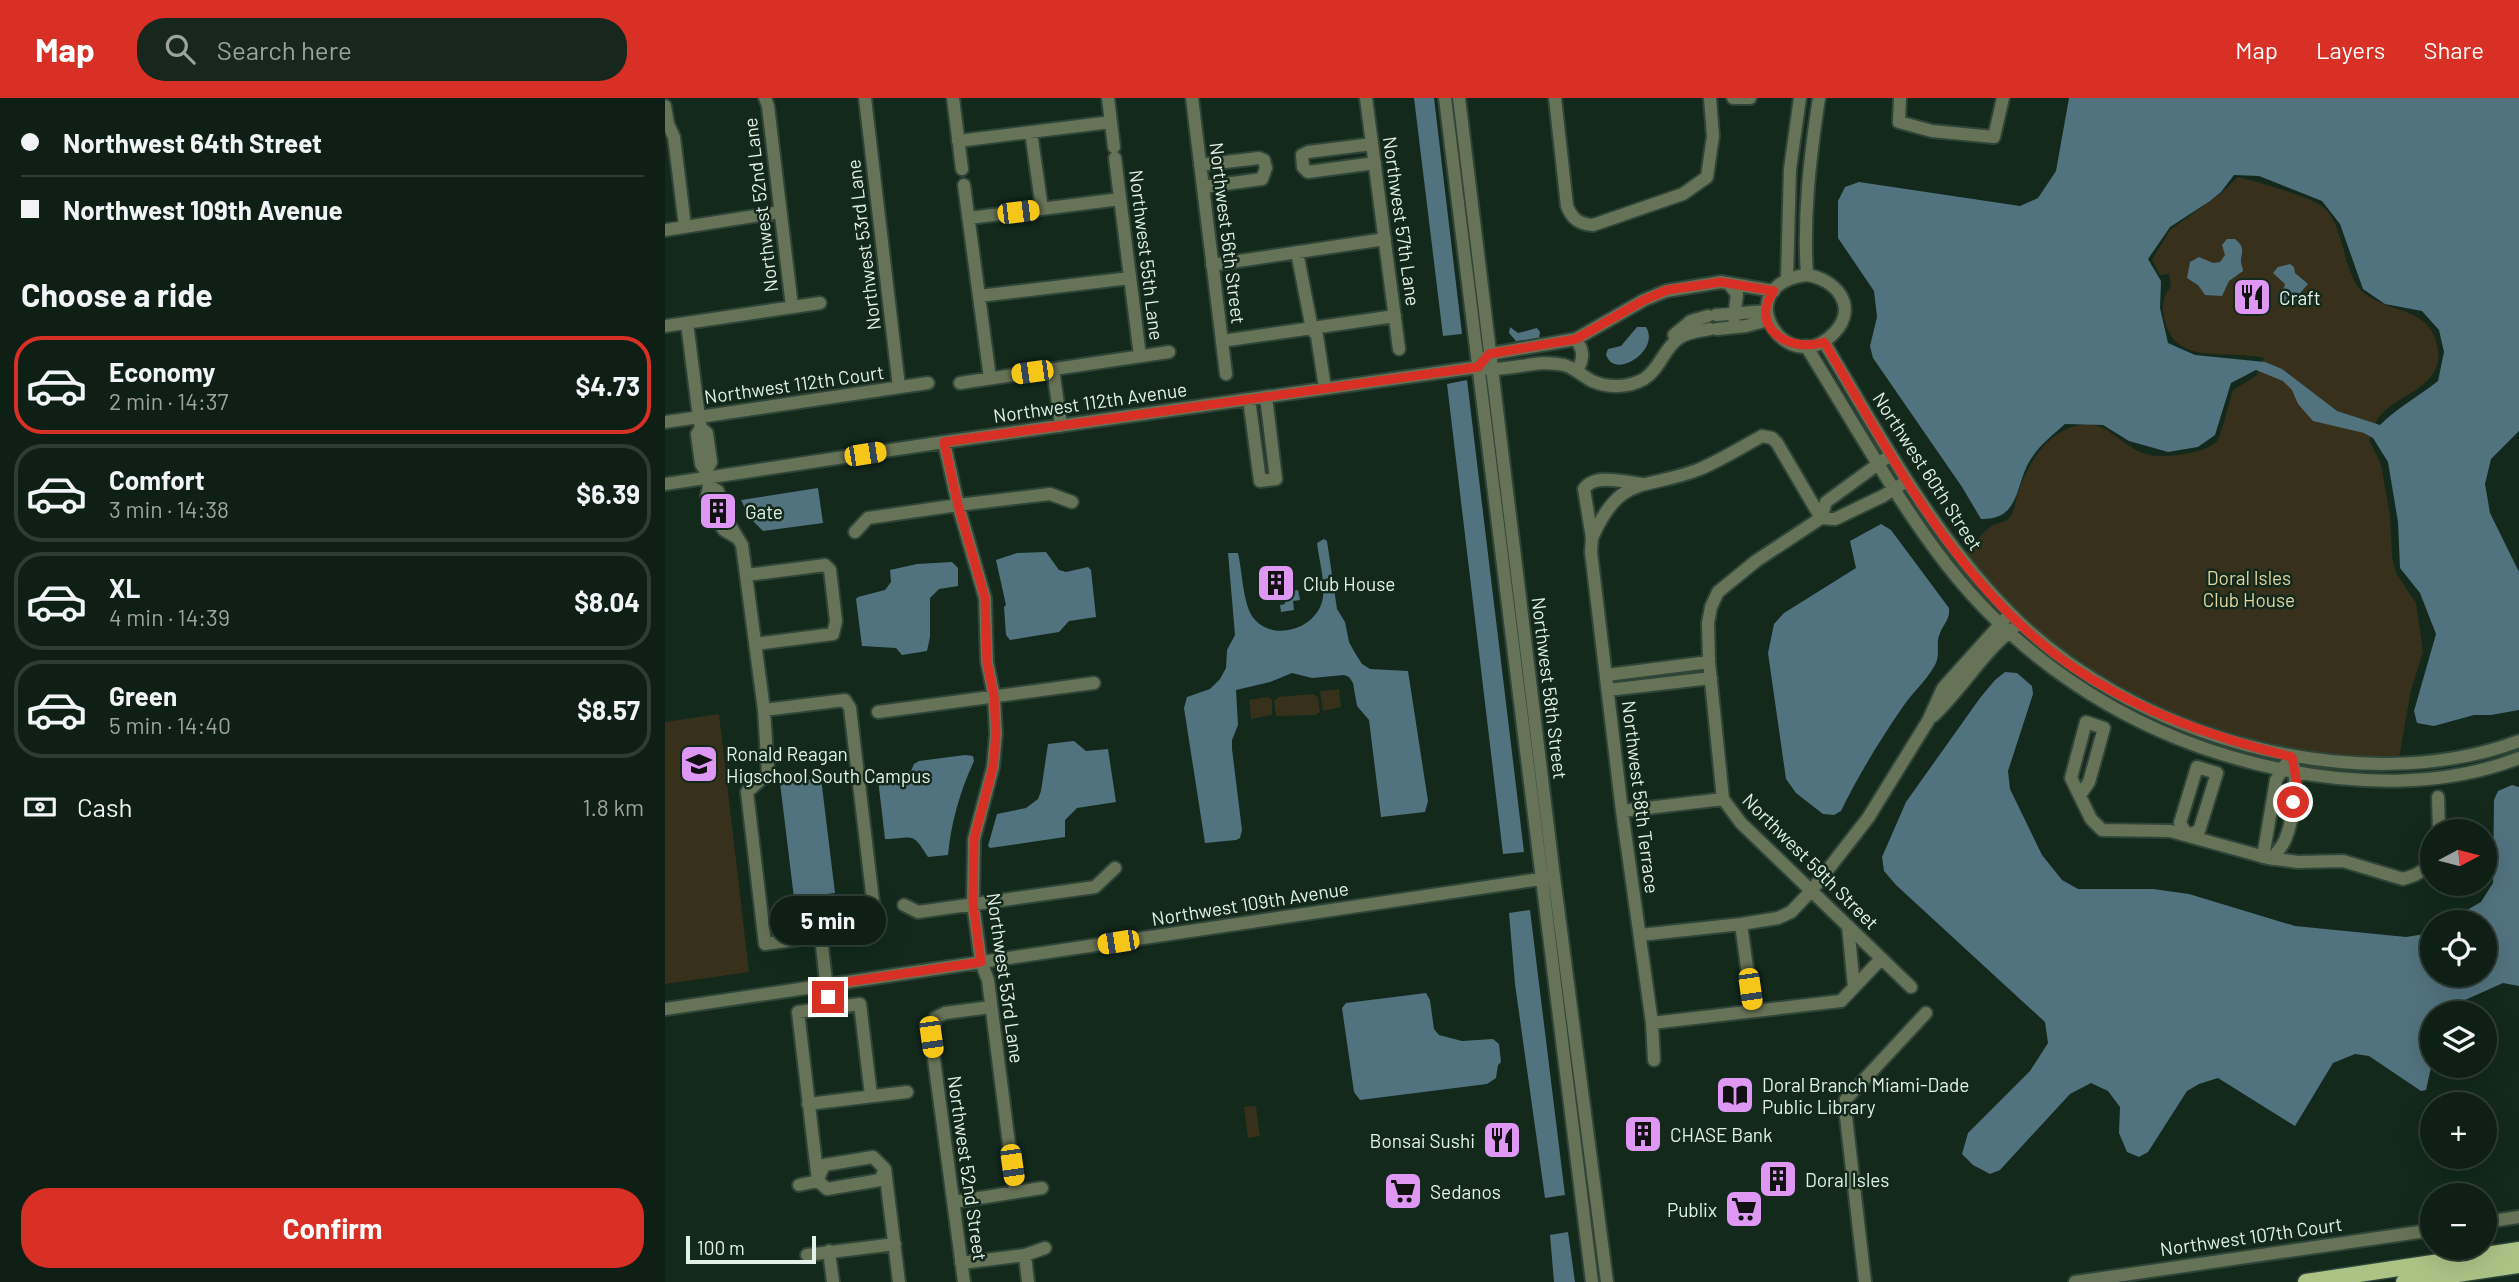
<!DOCTYPE html>
<meta charset="utf-8">
<style>
body{margin:0;font-family:Barlow,sans-serif;background:#17271e;color:#f1f3f6;height:100vh;display:flex;flex-direction:column;font-size:26px;white-space:nowrap}
*{box-sizing:border-box;margin:0}
p{font-size:23px;color:#9ba2a0}
.icon{flex:none;width:38px;height:38px;fill:none;stroke:currentColor;stroke-width:2;stroke-linecap:round;stroke-linejoin:round}
.map{position:relative;flex:1;overflow:hidden}
.side{display:flex;flex-direction:column;background:#0e1f15;width:665px}
.side>*{flex:none}
.hud{display:grid;align-content:center;height:154px;padding:0 21px;background:#0e1f15}
.needle{width:46px;rotate:83deg}
.buttons{position:absolute;left:1755px;top:721px;display:grid;gap:14px}
.buttons a{display:grid;place-items:center;width:77px;height:77px;border-radius:50%;background:#0e1f15;box-shadow:0 7px 28px #0002,0 0 0 2px #2e3d34;font-size:35px}
.scale{position:absolute;left:21px;bottom:18px;width:130px;box-sizing:border-box;padding-left:7px;border:4px solid #e3f1e8;border-top:0;font-size:19px;line-height:24px;white-space:nowrap;color:#e3f1e8;-webkit-text-stroke:5px #12291c;paint-order:stroke}
.end{position:absolute;width:32px;height:32px;margin:-16px;border:9px solid #d93025;background:#fff;box-shadow:0 0 0 4px #fff}
.from{border-radius:50%}
.bubble{position:absolute;height:49px;border-radius:24px;background:#0e1f15;box-shadow:0 7px 28px #0002,0 0 0 2px #2e3d34;font-size:23px;font-weight:700;line-height:49px;text-align:center}
.car{position:absolute;width:21px;height:42px;margin:-21px -10px;border-radius:9px;box-shadow:0 0 5px 2px #0007;background:linear-gradient(#f5c518 24%,#345 0 40%,#f5c518 0 76%,#345 0 86%,#f5c518 0)}
.hud b{display:flex;align-items:center;gap:24px;height:66px;font-size:26px}
.hud b+b{border-top:2px solid #2e3d34}
.hud i{width:18px;height:18px;background:#f1f3f6}
ul{padding:0;list-style:none}
li{display:flex;align-items:center;gap:21px;height:98px;margin:0 14px 10px;padding:0 7px;border:4px solid #2e3d34;border-radius:28px}
li div{flex:1}
li b{display:block;font-size:26px}
li em{font-style:normal;font-weight:700}
li.current{border-color:#d93025}
li>.icon{width:63px;height:63px;stroke-width:1.5}
h2{padding:0 21px;font-size:32px;line-height:84px}
.pay{display:flex;align-items:center;gap:18px;height:77px;padding:0 21px;font-size:26px}
.pay p{margin-inline-start:auto}
.button{display:flex;gap:14px;margin-top:auto;padding:14px 21px}
.button a{flex:1;height:80px;border-radius:28px;background:#d93025;color:#fff;font-size:28px;font-weight:700;line-height:80px;text-align:center}
header{display:flex;align-items:center;gap:42px;box-sizing:border-box;height:98px;padding:0 35px;background:#d93025;color:#fff}
header strong{font-size:33px}
nav{display:flex;gap:38px;margin-inline-start:auto;font-size:24px}
.search{width:490px;height:63px;background:#17271e;display:flex;align-items:center;gap:18px;box-sizing:border-box;padding:0 24px;border-radius:28px;color:#9ba2a0;font-size:26px}
main{display:flex;flex:1;min-height:0}
.map>svg:first-child{display:block}
</style>
<header>
<strong>Map</strong>
<div class="search"><svg class="icon" aria-label="search" viewBox="0 0 24 24"><circle cx="10" cy="10" r="6"/><path d="M15 15l6 6"/></svg>Search here</div>
<nav><a>Map</a><a>Layers</a><a>Share</a></nav>
</header>
<main>
<section class="side">
<div class="hud">
<b><i class="from"></i>Northwest 64th Street</b>
<b><i></i>Northwest 109th Avenue</b>
</div>
<h2>Choose a ride</h2>
<ul>
<li class="current"><svg class="icon" aria-label="car" viewBox="0 0 24 24"><path d="M5 17H2v-5l4-1 3-4h7l3 4 3 1v5h-3M9 17h6M6 11h13"/><circle cx="7" cy="17" r="2"/><circle cx="17" cy="17" r="2"/></svg><div><b>Economy</b><p>2 min · 14:37</p></div><em>$4.73</em></li>
<li><svg class="icon" aria-label="car" viewBox="0 0 24 24"><path d="M5 17H2v-5l4-1 3-4h7l3 4 3 1v5h-3M9 17h6M6 11h13"/><circle cx="7" cy="17" r="2"/><circle cx="17" cy="17" r="2"/></svg><div><b>Comfort</b><p>3 min · 14:38</p></div><em>$6.39</em></li>
<li><svg class="icon" aria-label="car" viewBox="0 0 24 24"><path d="M5 17H2v-5l4-1 3-4h7l3 4 3 1v5h-3M9 17h6M6 11h13"/><circle cx="7" cy="17" r="2"/><circle cx="17" cy="17" r="2"/></svg><div><b>XL</b><p>4 min · 14:39</p></div><em>$8.04</em></li>
<li><svg class="icon" aria-label="car" viewBox="0 0 24 24"><path d="M5 17H2v-5l4-1 3-4h7l3 4 3 1v5h-3M9 17h6M6 11h13"/><circle cx="7" cy="17" r="2"/><circle cx="17" cy="17" r="2"/></svg><div><b>Green</b><p>5 min · 14:40</p></div><em>$8.57</em></li>
</ul>
<div class="pay"><svg class="icon" aria-label="cash" viewBox="0 0 24 24"><path d="M3 7h18v10H3z"/><circle cx="12" cy="12" r="2"/></svg>Cash<p>1.8 km</p></div>
<div class="button"><a>Confirm</a></div>
</section>
<div class="map">
<svg width="1854" height="1184" viewBox="0 0 1854 1184">
<rect width="100%" height="100%" fill="#12291c"/>
<!-- green -->
<path fill="#37311c" d="M1573 79C1590 83 1646 99 1658 109 1680 128 1677 170 1695 191 1717 215 1761 207 1771 243 1773 249 1774 258 1773 264 1766 294 1727 298 1712 322 1709 328 1707 335 1704 342L1716 366 1725 418 1727 459 1731 475 1751 505 1758 554 1746 592 1734 660C1704 660 1673 661 1644 656 1527 635 1418 582 1335 497 1322 485 1312 470 1300 457 1308 448 1316 436 1325 429 1331 425 1339 425 1344 420 1350 414 1350 403 1353 395 1362 369 1377 341 1404 330 1441 316 1452 347 1481 356 1496 361 1541 356 1552 343 1557 336 1564 303 1568 292L1591 278 1599 260C1565 251 1512 269 1500 224 1496 209 1497 200 1506 188L1504 176 1495 177 1487 162 1505 132 1556 95Z
M674 591 676 609 658 613 655 593Z
M648 596 653 599 655 614 650 617 611 618 609 603 614 599Z
M603 599 607 602V617L586 621 584 602Z
M54 616 84 874 0 886V624Z
M591 1008 595 1038 583 1040 579 1009Z"/>
<!-- water -->
<path fill="#51737f" fill-rule="evenodd" d="M749 0H769L797 236 778 238Z
M1404 0H1854V333L1826 361 1820 386 1825 415 1854 474V612L1826 617H1809L1769 628 1752 625 1749 613 1771 536 1755 495 1735 470 1733 424 1723 364 1708 340 1699 335 1648 323 1633 306 1627 292 1618 283 1591 272 1566 285 1550 337 1533 349 1503 354 1464 343 1438 327 1400 326C1389 336 1376 346 1368 358 1349 383 1358 422 1316 421L1297 389 1208 260 1205 248 1212 219 1209 193 1173 140V103L1180 89 1194 84 1355 108 1373 100 1391 73ZM1569 77 1594 78 1657 103 1675 126 1698 191 1720 206 1757 213 1774 232 1779 254 1773 283C1754 298 1732 310 1715 327L1672 313 1617 271 1600 264 1530 257 1503 245 1495 210 1496 183 1483 161 1505 129 1545 103 1556 94Z
M1562 141H1570C1581 150 1576 153 1576 164 1576 167 1578 170 1578 173L1564 183 1557 198 1540 197 1533 187 1522 180 1525 164 1534 159 1548 165 1555 164 1560 157 1557 147Z
M1625 166 1629 169 1630 175 1643 186 1636 194 1634 204 1626 209 1613 199 1614 193 1619 190 1620 186 1608 175 1613 169Z
M845 229 853 235 872 230 875 234 874 241 851 243 844 235Z
M972 229H981C996 253 948 283 941 256L943 251 956 248Z
M802 282 859 754 838 756 782 286Z
M153 390 158 425 98 433 84 419 76 402Z
M1216 426 1226 432 1284 510C1285 522 1279 525 1275 535 1270 546 1276 556 1270 567 1262 582 1247 595 1237 610 1215 642 1193 678 1176 713L1169 717 1158 716 1131 695 1121 681 1103 555 1109 526 1119 515 1191 470 1185 443Z
M659 441 662 443 672 511 680 524 684 544 690 555 697 566 705 571 743 573 763 703 760 714 716 719 704 622 692 608 688 585 684 579 679 577 647 580 627 575 605 584 571 592 573 627 567 642V651L577 732 575 740 571 742 540 745 519 610 522 599 545 591 555 581 561 570 562 552 570 537 563 455H573C577 472 578 504 587 518 606 546 654 531 658 499 660 482 654 462 652 445Z
M381 454 394 472 401 474 423 469 426 472 431 519 404 523 394 534 345 542 341 537 339 509 341 507 331 462 352 455Z
M287 464 293 470V488L274 491 265 500V539L262 553 237 557 231 550 197 548 191 501 193 499 220 492 226 484 225 472 252 466Z
M633 492 635 502 628 503 629 512 616 514 615 507 620 506 619 495Z
M1340 574 1352 575 1367 588 1368 596 1343 673 1345 691 1377 757 1397 782 1413 791H1488L1524 796 1630 828 1741 839 1760 836 1767 832 1768 877H1820V824H1781L1816 804 1828 785 1829 702 1833 693 1847 687 1854 689V888L1838 885 1780 911 1779 915H1768L1767 965 1761 992 1756 993 1704 958 1690 956 1668 965 1630 1028 1553 980 1534 986 1522 993 1483 1054 1474 1059 1462 1054 1454 1035 1455 1009 1443 993 1426 985 1405 996 1335 1072 1325 1076 1308 1067 1297 1056 1303 1035 1365 973 1383 945 1380 924 1231 787 1219 773 1217 759 1241 704 1315 600 1330 582Z
M409 643 421 653 443 651 451 704 412 710 400 722V739L325 750 323 748 332 716 361 710 373 701 376 693 383 646Z
M300 657 308 658 309 663C295 693 286 725 283 757L263 759C247 733 249 740 220 741L213 681 246 673 249 666 254 663Z
M156 680 170 795 129 800 115 685Z
M865 812 900 1097 880 1100 850 886 844 815Z
M761 895 765 902 769 931 774 937 797 943 828 941 834 946 836 964 833 967 831 980 822 986 695 1002 689 994 677 910 681 905Z
M903 1134 910 1184H889L885 1137Z"/>
<g fill="none" stroke-linecap="round" stroke-linejoin="round">
<defs>
<path id="minor" d="M100 0 103 8 127 209
M200 0 234 289
M288 0 297 71
M443 0 449 49
M527 0 561 276
M701 0 734 251
M780 0 927 1184
M794 0 889 779 942 1184
M890 0 902 108C907 121 914 126 928 127L1018 96 1042 79 1048 38 1045 0
M1068 0H1085
M1235 0 1234 24 1267 33 1329 39 1338 0
M0 8 3 26 9 39 20 128
M366 34 377 111
M293 43 446 24
M707 46 643 54 637 57 638 69 643 74 710 65
M450 60 475 258
M535 67 594 60 599 62 601 70 597 81 538 89
M299 87 325 280
M304 120 455 101
M0 132 115 114
M632 154 647 231 652 238 660 290
M547 167 720 141
M1142 177C1170 181 1194 208 1170 234 1122 286 1060 187 1142 177Z
M1142 177C1138 117 1145 59 1154 0
M1122 181 1125 71 1135 0
M1064 186 1072 196 1069 220
M314 198 465 180
M1051 217 1102 213
M22 225 34 319 36 330 42 335 46 364 41 373
M0 228 155 205
M1052 231 1081 228 1103 222
M1009 237 1026 223 1043 218
M911 241C919 253 919 260 912 273
M557 243 730 218
M1159 244C1215 338 1267 436 1344 514 1464 637 1690 704 1854 643
M1141 248C1184 317 1224 389 1272 454 1357 569 1479 644 1619 672 1695 687 1780 689 1854 660
M820 261 825 256 911 241 979 202 1001 193 1056 184 1109 193
M388 271 396 328
M295 285 504 254
M584 301 595 383 611 381 601 299
M0 324 263 285
M36 330 32 336 36 366 41 373 44 388 42 398 47 414 59 432 71 439
M279 344 293 407 320 500 322 564 329 598 331 636 328 669 309 741 308 806 316 864 323 882 350 1093
M0 386 279 344 813 269C841 276 870 260 899 267 910 270 917 278 927 283 943 290 963 290 979 281 995 271 999 250 1014 240 1022 234 1034 233 1045 231
M977 386C960 384 929 375 919 391L927 440 926 454 957 713 987 925 989 962
M1237 386 1218 398 1170 421 1156 420 1091 463 1053 494 1046 509 1043 525 1044 564 1058 701 1076 725 1246 889
M44 388 53 393 63 424 77 447 99 612
M1156 420 1161 404 1220 361
M190 434 203 420 293 407 385 396 407 404
M927 440C956 374 979 393 1035 371 1056 362 1077 349 1097 338L1107 340 1112 345 1156 420
M82 477 160 467 165 472 171 523 168 536 90 546
M942 577 1044 564
M943 592 1046 580
M180 602 185 610 210 820 207 831 100 846 82 694 103 675 99 612Z
M213 614 429 585
M1268 618C1297 591 1317 555 1348 531
M1532 669 1552 675 1534 733 1522 737 1515 725Z
M1415 697 1424 684 1439 630 1421 624 1406 680 1426 721 1437 732 1505 733 1603 760 1633 764 1678 763 1738 781 1750 777 1768 766
M1773 699 1774 733
M957 713 1058 701
M1598 759 1611 682 1620 667
M1607 761C1611 755 1617 749 1620 742 1628 723 1632 690 1629 669
M239 807 253 814 430 789 450 770
M1076 826 1088 913
M1183 828 1189 889
M975 837 1076 826 1113 820 1126 814 1147 792 1203 720 1263 623 1278 590 1340 521
M156 839 164 910
M0 911 882 780
M987 925 1176 903 1216 861
M143 1006 242 994
M220 1071 234 1184
M154 1079 159 1067 208 1059 220 1071
M153 1083 133 914 195 906 206 997
M153 1083 162 1091 215 1082 220 1071
M134 1087 153 1083
M289 1104 377 1090
M1820 1124 1854 1119
M164 1153 168 1184
M142 1157 230 1146
M360 1157 363 1184
M296 1165 360 1157 380 1150
M299 1184 266 939 270 920 280 915 326 909
M1200 1184 1180 1010 1181 1001 1261 915
M1410 1184 1768 1132"/>
<path id="major" d="M1641 1184 1854 1152
M1739 1184 1854 1167"/>
</defs>
<!-- minor casing -->
<use href="#minor" stroke="#2f4539" stroke-width="16"/>
<!-- major casing -->
<use href="#major" stroke="#2f4539" stroke-width="19"/>
<!-- minor -->
<use href="#minor" stroke="#677356" stroke-width="12"/>
<!-- major -->
<use href="#major" stroke="#abc486" stroke-width="16"/>
</g>
<g fill="none" stroke-linecap="round" stroke-linejoin="round">
<!-- route -->
<path stroke="#d93025" stroke-width="9" d="M163 899 162 887 316 864 308 806 309 741 328 669 331 636 329 598 322 564 320 500 293 407 279 344 813 269 824 256 911 241 979 202 1002 192 1056 184 1109 193C1083 228 1123 256 1159 244 1228 359 1293 491 1408 569 1475 614 1550 640 1627 659L1632 686 1628 704"/>
</g>
<!-- icons -->
<defs>
<symbol id="restaurant-square" viewBox="-11 -11 22 22"><rect x="-9" y="-9" width="18" height="18" rx="4" fill="#de98f3" stroke="#12291c"/><path d="M-5-6h1v4h1v-4h1v4h1v-4h1v5L-1.5 .5V6h-2V.5L-5-1ZM5-6V6H3V1.5H1.5Q1.5-4 5-6Z" fill="#111"/></symbol>
<symbol id="building-square" viewBox="-11 -11 22 22"><rect x="-9" y="-9" width="18" height="18" rx="4" fill="#de98f3" stroke="#12291c"/><path d="M-4-6H4V6H1V3H-1V6H-4ZM-2.5-4.3h1.7v1.8h-1.7ZM.8-4.3h1.7v1.8H.8ZM-2.5-1h1.7V.8h-1.7ZM.8-1h1.7V.8H.8Z" fill="#111"/></symbol>
<symbol id="school-square" viewBox="-11 -11 22 22"><rect x="-9" y="-9" width="18" height="18" rx="4" fill="#de98f3" stroke="#12291c"/><path d="M0-5L7-2L0 1L-7-2ZM-4 1L0 2.5L4 1V4Q0 6-4 4Z" fill="#111"/></symbol>
<symbol id="library-square" viewBox="-11 -11 22 22"><rect x="-9" y="-9" width="18" height="18" rx="4" fill="#de98f3" stroke="#12291c"/><path d="M-6-4Q-3-5.5-.7-3.5V5Q-3 3-6 4ZM6-4Q3-5.5 .7-3.5V5Q3 3 6 4Z" fill="#111"/></symbol>
<symbol id="supermarket-square" viewBox="-11 -11 22 22"><rect x="-9" y="-9" width="18" height="18" rx="4" fill="#de98f3" stroke="#12291c"/><path d="M-6-5.5h2.5l.6 2H6L4.5 2H-2.5L-4.4-4H-6ZM-1.5 3.2a1.3 1.3 0 1 0 .1 0ZM3 3.2a1.3 1.3 0 1 0 .1 0Z" fill="#111"/></symbol>
</defs>
<g fill-rule="evenodd">
<use href="#restaurant-square" x="1565" y="177" width="44" height="44"/>
<use href="#building-square" x="31" y="391" width="44" height="44"/>
<use href="#building-square" x="589" y="463" width="44" height="44"/>
<use href="#school-square" x="12" y="644" width="44" height="44"/>
<use href="#library-square" x="1048" y="975" width="44" height="44"/>
<use href="#building-square" x="956" y="1014" width="44" height="44"/>
<use href="#restaurant-square" x="815" y="1020" width="44" height="44"/>
<use href="#building-square" x="1091" y="1059" width="44" height="44"/>
<use href="#supermarket-square" x="716" y="1071" width="44" height="44"/>
<use href="#supermarket-square" x="1057" y="1089" width="44" height="44"/>
</g>
<g text-anchor="middle" dominant-baseline="central" stroke-width="5" stroke-linejoin="round" paint-order="stroke">
<!-- street labels -->
<g font-size="19" fill="#e3f1e8" stroke="#12291c">
<text transform="translate(95 107) rotate(-97)">Northwest 52nd Lane</text>
<text transform="translate(737 123) rotate(82)">Northwest 57th Lane</text>
<text transform="translate(563 135) rotate(83)">Northwest 56th Street</text>
<text transform="translate(198 147) rotate(-97)">Northwest 53rd Lane</text>
<text transform="translate(482 157) rotate(83)">Northwest 55th Lane</text>
<text transform="translate(129 286) rotate(-8)">Northwest 112th Court</text>
<text transform="translate(425 304) rotate(-8)">Northwest 112th Avenue</text>
<text transform="translate(1263 373) rotate(57)">Northwest 60th Street</text>
<text transform="translate(885 590) rotate(83)">Northwest 58th Street</text>
<text transform="translate(976 699) rotate(83)">Northwest 58th Terrace</text>
<text transform="translate(1146 763) rotate(45)">Northwest 59th Street</text>
<text transform="translate(585 805) rotate(-9)">Northwest 109th Avenue</text>
<text transform="translate(341 880) rotate(82)">Northwest 53rd Lane</text>
<text transform="translate(303 1070) rotate(82)">Northwest 52nd Street</text>
<text transform="translate(1586 1138) rotate(-8)">Northwest 107th Court</text>
</g>
<!-- poi labels -->
<g font-size="19" fill="#e3f1e8" stroke="#12291c" text-anchor="start">
<text x="1614" y="199">Craft</text>
<text x="80" y="413">Gate</text>
<text x="638" y="485">Club House</text>
<text x="61" y="655">Ronald Reagan<tspan x="61" dy="22">Higschool South Campus</tspan></text>
<text x="1097" y="986">Doral Branch Miami-Dade<tspan x="1097" dy="22">Public Library</tspan></text>
<text x="1005" y="1036">CHASE Bank</text>
<text x="810" y="1042" text-anchor="end">Bonsai Sushi</text>
<text x="1140" y="1081">Doral Isles</text>
<text x="765" y="1093">Sedanos</text>
<text x="1052" y="1111" text-anchor="end">Publix</text>
</g>
<!-- park labels -->
<g font-size="19" fill="#e4d49d" stroke="#12291c">
<text x="1584" y="479">Doral Isles<tspan x="1584" dy="22">Club House</tspan></text>
</g>
</g>
</svg>
<div class="buttons">
<a><svg class="needle" viewBox="-14 -14 28 28"><path d="M0-13l5 13h-10z" fill="#e53935"/><path d="M0 13l5-13h-10z" fill="#9ba2a0"/></svg></a>
<a><svg class="icon" aria-label="locate" viewBox="0 0 24 24"><circle cx="12" cy="12" r="6"/><path d="M12 2v4M12 18v4M2 12h4M18 12h4"/></svg></a>
<a><svg class="icon" aria-label="layers" viewBox="0 0 24 24"><path d="M12 4l9 5-9 5-9-5zM3 14l9 5 9-5"/></svg></a>
<a>+</a>
<a>−</a>
</div>
<div class="scale">100 m</div>
<i class="end from" style="left:1628px;top:704px"></i>
<i class="end" style="left:163px;top:899px"></i>
<div class="bubble" style="left:105px;top:798px;width:116px">5 min</div>
<i class="car" style="left:353px;top:114px;rotate:83deg"></i>
<i class="car" style="left:367px;top:274px;rotate:262deg"></i>
<i class="car" style="left:200px;top:356px;rotate:81deg"></i>
<i class="car" style="left:453px;top:844px;rotate:261deg"></i>
<i class="car" style="left:1085px;top:891px;rotate:172deg"></i>
<i class="car" style="left:266px;top:939px;rotate:172deg"></i>
<i class="car" style="left:347px;top:1067px;rotate:172deg"></i>
</div>
</main>
